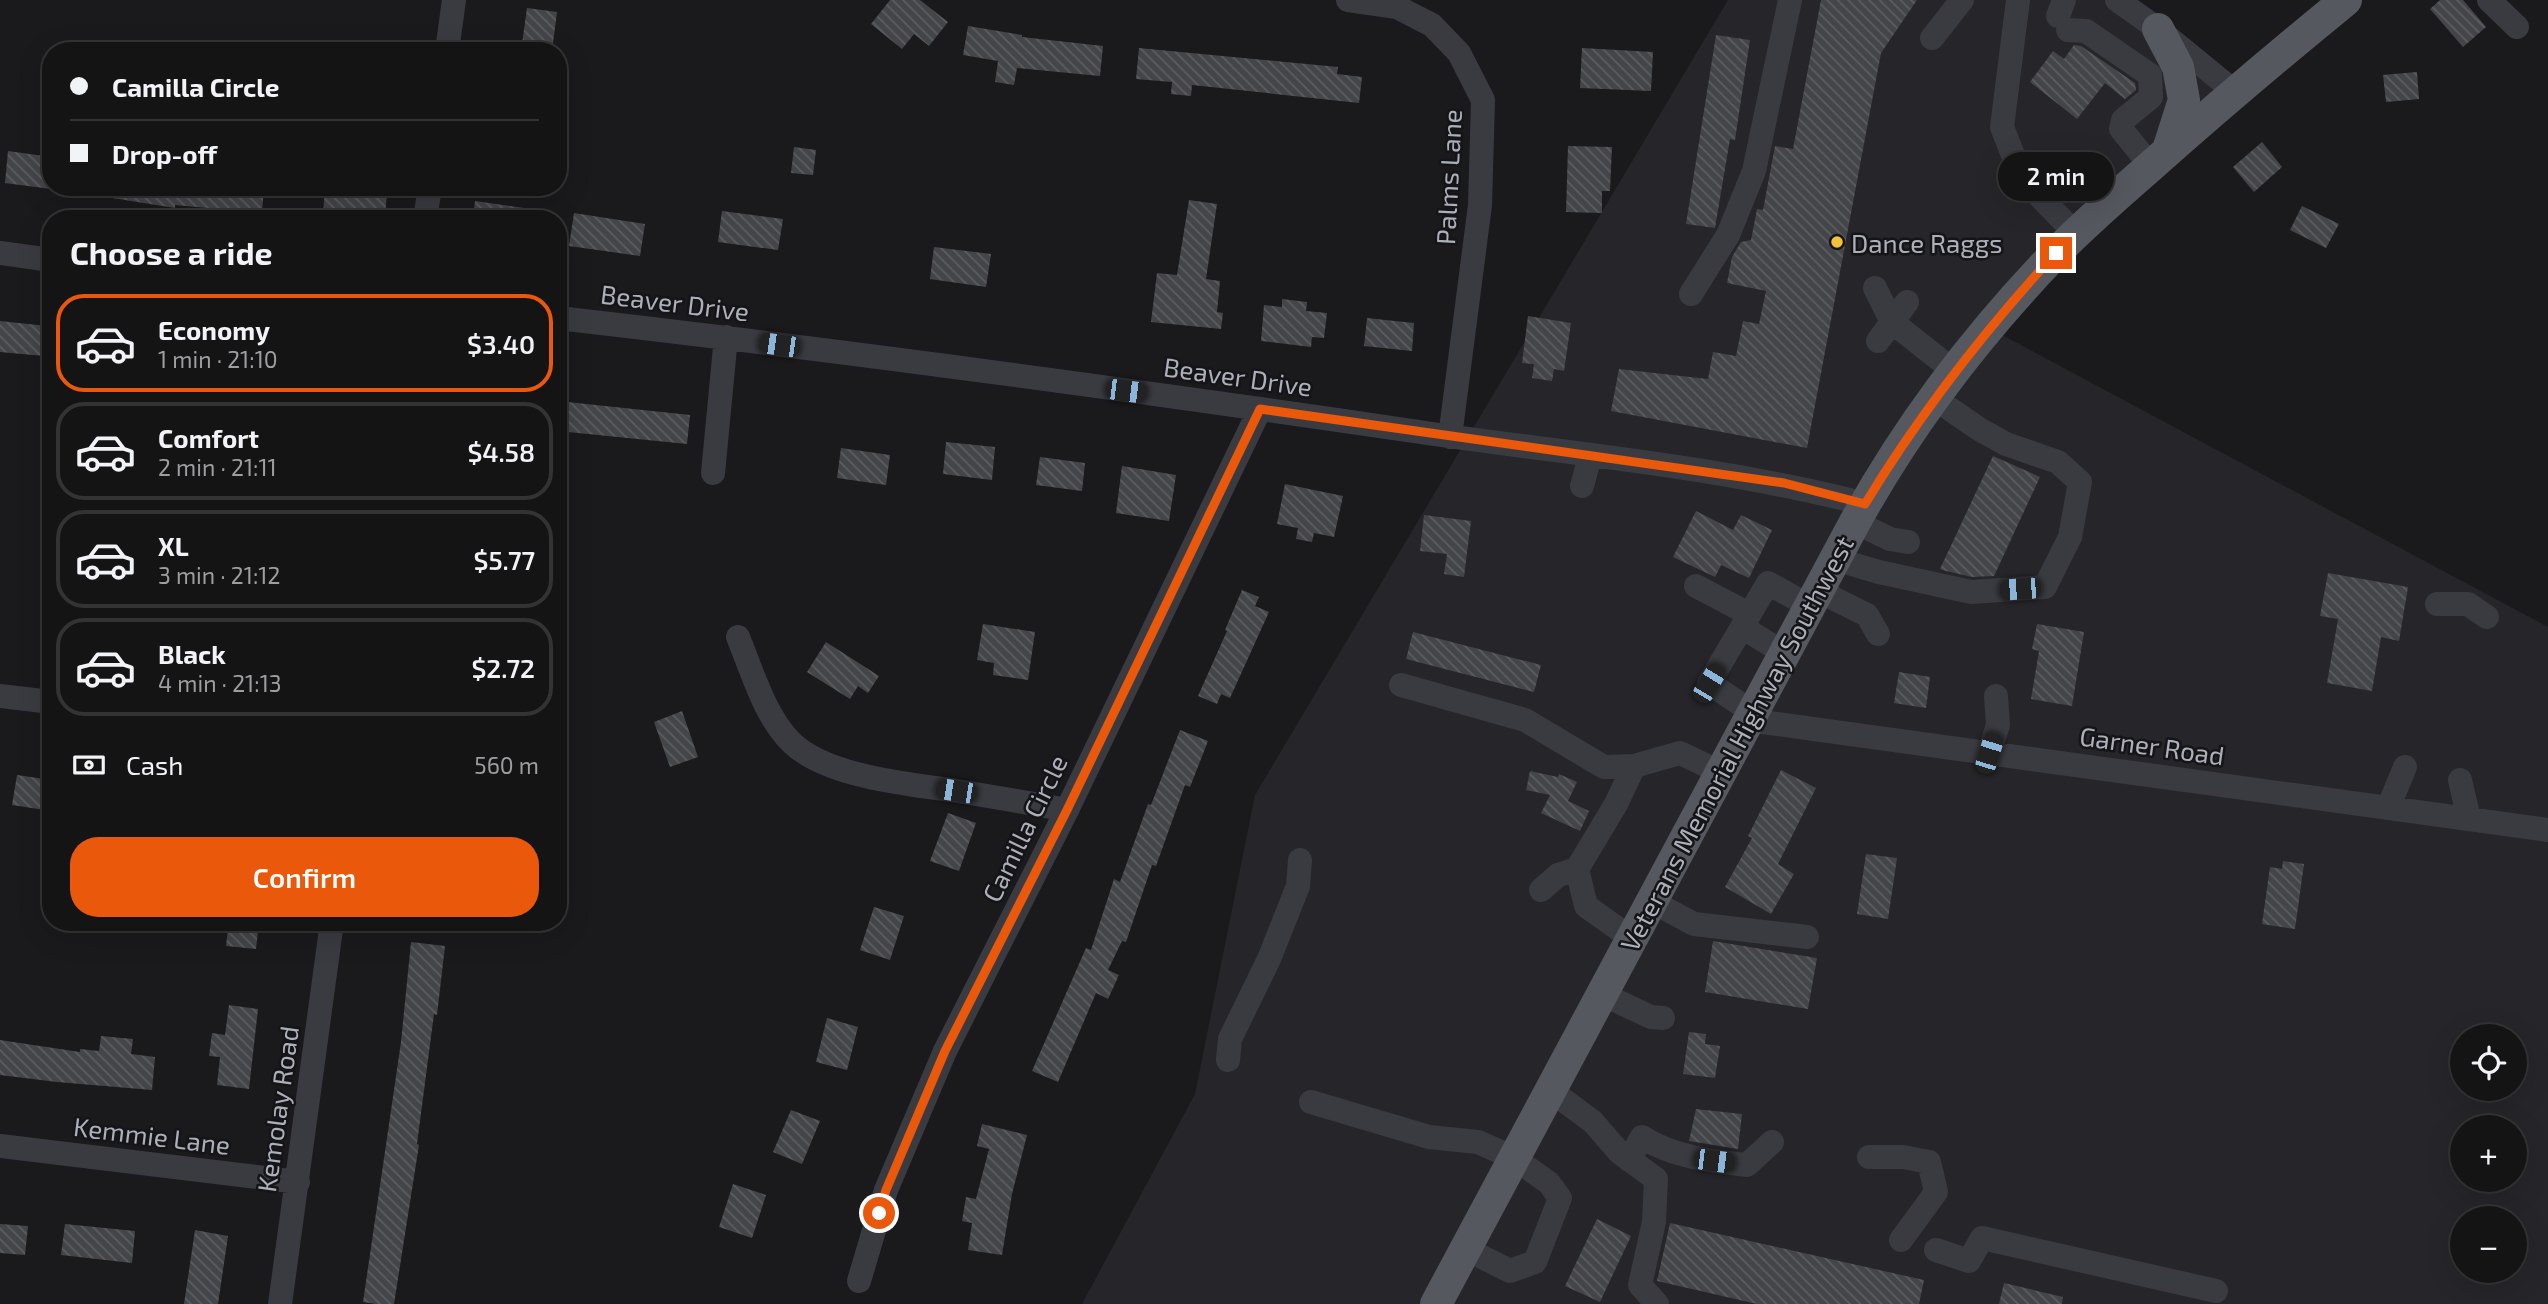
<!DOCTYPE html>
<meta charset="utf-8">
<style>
body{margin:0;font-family:"Exo 2",sans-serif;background:#212122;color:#f1f3f6;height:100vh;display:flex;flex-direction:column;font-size:26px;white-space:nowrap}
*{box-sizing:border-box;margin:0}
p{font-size:23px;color:#9d9ea0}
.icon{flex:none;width:38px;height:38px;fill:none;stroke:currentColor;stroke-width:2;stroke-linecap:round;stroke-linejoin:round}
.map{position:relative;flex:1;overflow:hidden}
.details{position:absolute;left:42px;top:210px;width:525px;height:721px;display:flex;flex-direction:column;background:#141415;border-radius:28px;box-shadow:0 7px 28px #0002,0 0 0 2px #333334}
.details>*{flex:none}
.top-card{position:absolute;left:42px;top:42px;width:525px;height:154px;border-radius:28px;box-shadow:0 7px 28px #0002,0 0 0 2px #333334;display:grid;align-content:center;height:154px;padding:0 28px;background:#141415}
.buttons{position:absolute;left:2450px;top:1024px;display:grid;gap:14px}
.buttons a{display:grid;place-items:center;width:77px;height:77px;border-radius:50%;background:#141415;box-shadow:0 7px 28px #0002,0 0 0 2px #333334;font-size:35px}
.end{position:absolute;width:32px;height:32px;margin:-16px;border:9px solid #ea580c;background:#fff;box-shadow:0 0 0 4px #fff}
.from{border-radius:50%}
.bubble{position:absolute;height:49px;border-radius:24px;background:#141415;box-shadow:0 7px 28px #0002,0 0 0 2px #333334;font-size:23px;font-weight:600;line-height:49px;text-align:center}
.car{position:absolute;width:21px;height:42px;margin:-21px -10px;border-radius:9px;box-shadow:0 0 5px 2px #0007;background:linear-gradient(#222 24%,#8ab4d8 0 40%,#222 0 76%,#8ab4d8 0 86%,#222 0)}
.top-card b{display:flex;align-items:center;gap:24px;height:66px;font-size:26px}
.top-card b+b{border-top:2px solid #333334}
.top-card i{width:18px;height:18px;background:#f1f3f6}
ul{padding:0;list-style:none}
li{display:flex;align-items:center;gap:21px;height:98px;margin:0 14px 10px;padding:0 14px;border:4px solid #333334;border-radius:28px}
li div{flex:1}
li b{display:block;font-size:26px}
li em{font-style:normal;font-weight:600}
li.current{border-color:#ea580c}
li>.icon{width:63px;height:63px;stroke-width:1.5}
h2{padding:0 28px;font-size:32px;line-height:84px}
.pay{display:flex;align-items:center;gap:18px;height:77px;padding:0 28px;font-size:26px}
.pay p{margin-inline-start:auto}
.button{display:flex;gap:14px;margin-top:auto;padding:14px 28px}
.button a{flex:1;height:80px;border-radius:28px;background:#ea580c;color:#fff;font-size:28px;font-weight:600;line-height:80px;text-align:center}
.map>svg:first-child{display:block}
</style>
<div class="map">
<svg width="2548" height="1304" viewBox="0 0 2548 1304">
<defs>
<pattern id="building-back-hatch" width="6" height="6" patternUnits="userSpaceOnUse" patternTransform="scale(1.75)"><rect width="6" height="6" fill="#444549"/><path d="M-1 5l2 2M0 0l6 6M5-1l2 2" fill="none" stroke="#5c5d61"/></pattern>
</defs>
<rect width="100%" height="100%" fill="#1a1a1c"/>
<!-- built -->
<path fill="#262529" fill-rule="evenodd" d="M1728 0H2104L2226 97 1989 328 2548 627V1304H1082L1195 1094 1255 795ZM2462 1036H2515V1088H2462ZM2462 1127H2515V1180H2462ZM2462 1218H2515V1270H2462Z"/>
<!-- building -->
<path fill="url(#building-back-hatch)" d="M890 0H920L948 22 929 46 914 34 902 49 871 24Z
M1821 0H1917L1881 53 1807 448 1611 411 1619 369 1708 379 1713 352 1736 356 1743 321 1759 324 1766 291 1727 283 1732 257 1741 242 1751 240 1757 209 1763 210 1775 146 1793 149Z
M2440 0H2463L2486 27 2463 47 2430 9Z
M527 8 557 12 552 51H521Z
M968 26 1022 35V37L1103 46 1100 76 1017 68 1014 85 995 82 998 61 963 55Z
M1716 35 1750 40 1735 140 1730 139 1715 228 1686 224Z
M2074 45 2081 46 2135 83 2136 90 2125 99 2105 83 2077 119 2030 82 2053 51 2064 59Z
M1139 48 1338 67 1337 74 1362 77 1359 103 1192 85 1191 96 1171 94 1172 82 1136 79Z
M1582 48 1653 52 1651 91 1580 88Z
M2417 72 2419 99 2386 102 2383 75Z
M2262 142 2282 167 2254 192 2233 167Z
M1568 146 1612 147 1610 191H1602V213L1566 212Z
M794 147 816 150 813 175 791 173Z
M8 151 51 157V189L5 183Z
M107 187H264L262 213 175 205V208L106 197Z
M325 187 387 191 385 219 323 216Z
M1189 200 1217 204 1206 279 1220 281 1217 312 1223 313 1221 329 1151 322 1157 273 1177 275Z
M475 201 524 208 523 219H473Z
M2302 206 2339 224 2326 248 2290 230Z
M722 211 783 219 778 250 718 242Z
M574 213 645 224 640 256 569 246Z
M934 247 991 254 986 287 930 279Z
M1282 299 1307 302 1306 311 1327 313 1324 338 1312 337 1311 347 1261 341 1264 305 1282 307Z
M1528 316 1571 323 1564 371 1554 369 1552 381 1532 378 1534 364 1522 363Z
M1367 318 1414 323 1412 351 1364 346Z
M0 321 47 326 44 356 0 352Z
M558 401 690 415 687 444 558 431Z
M946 442 995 447 992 480 943 474Z
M841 448 890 455 886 485 837 478Z
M1993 456 2040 477 1994 576 1972 577 1946 571 1940 569Z
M1040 457 1085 463 1082 491 1036 485Z
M1122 466 1176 475 1169 521 1116 513Z
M1285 484 1343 496 1334 537 1314 533 1312 542 1296 539 1298 528 1277 524Z
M1696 511 1733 530 1741 515 1772 530 1749 578 1721 565 1715 577 1673 557Z
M1424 515 1471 521 1464 577 1444 574 1447 554 1420 551Z
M2328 573 2408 587 2399 641 2381 637 2372 691 2327 683 2338 619 2320 616Z
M1242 590 1259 597 1255 606 1269 612 1230 698 1221 694 1217 704 1198 696 1227 631 1225 630Z
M983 624 1035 632 1028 680 993 675 994 663 977 660Z
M2037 624 2084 632 2072 706 2031 699 2039 651 2032 649Z
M1413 632 1541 665 1534 692 1406 659Z
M826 642 879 676 868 693 858 686 850 699 807 672Z
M1899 672 1930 677 1926 708 1894 703Z
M682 711 698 757 670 767 654 722Z
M1180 730 1208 741 1190 787 1185 785 1156 866 1152 865 1126 942 1122 941 1108 970 1119 975 1108 999 1096 993 1058 1082 1032 1071 1086 948 1091 950 1114 879 1120 882 1148 804 1151 805Z
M1781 770 1816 788 1778 864 1794 874 1771 914 1725 887 1752 838 1748 836Z
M1530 771 1558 777 1559 774 1577 782 1568 801 1589 811 1580 831 1541 813 1550 795 1526 790Z
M17 775 51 780V811L12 805Z
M948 813 976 823 959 871 930 861Z
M1866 854 1897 858 1888 919 1857 914Z
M2283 861 2304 864 2295 929 2262 924 2270 867 2282 869Z
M874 907 904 916 890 960 860 950Z
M228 928 258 931 256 949 226 946Z
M1713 941 1817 958 1808 1009 1705 992Z
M411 942 445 946 437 1015 434 1014 417 1144 419 1145 394 1304H376L363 1302 401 1042Z
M229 1005 258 1009 249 1089 217 1085 220 1057 209 1056 212 1033 225 1035Z
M827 1018 858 1027 847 1070 816 1062Z
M1689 1032 1706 1034 1705 1044 1720 1046 1715 1078 1683 1074Z
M101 1036 133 1039 131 1054 155 1057 152 1090 57 1082 0 1075V1040L80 1052V1049L99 1051Z
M1696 1109 1742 1114 1738 1149 1689 1141Z
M791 1110 820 1121 802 1164 773 1152Z
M982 1124 1027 1135 1012 1194 1002 1255 968 1250 972 1223 962 1221 966 1197 976 1199 989 1149 977 1146Z
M733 1184 766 1195 752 1238 719 1227Z
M1597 1219 1631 1236 1600 1302 1565 1286Z
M1670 1223 1924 1280 1919 1304H1757L1657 1281Z
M0 1224 28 1226 25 1255 0 1253Z
M65 1224 135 1231 132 1263 61 1255Z
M195 1230 228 1236 218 1304H184Z
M2004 1283 2063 1297 2062 1304H1999Z"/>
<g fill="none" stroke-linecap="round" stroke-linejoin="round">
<!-- minor -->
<path stroke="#3a3b41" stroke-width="24" d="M1348 0 1397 7 1432 25 1459 53 1483 100 1480 205 1450 437
M2018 0 2002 127 2022 178 2076 234
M2117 0 2158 29 2235 92
M2489 0 2517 27
M2058 16 2064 0
M2068 30 2086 31 2150 75 2151 97 2123 120 2121 129 2151 166
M1932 38 1962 0
M447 51 454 0
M425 219 430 187
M0 253 51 260
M1875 288 1892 322 1954 371
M1691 294 1728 235 1754 171 1790 0
M558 318C846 351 1133 390 1420 432 1568 454 1719 466 1865 504
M1878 341 1907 302
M713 473 726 337
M1582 486 1590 456
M1855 522 1890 539 1908 542
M1835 559 1879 572 1971 592 2045 587 2070 537 2080 482 2058 462 2006 444 1979 429 1934 398
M1696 586 1749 614
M1817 590 1867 615 1878 634
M2437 604H2468L2487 617
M1742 627 1784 653
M738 637C752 671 764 714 790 741 825 777 909 784 957 791 994 797 1030 803 1067 810
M1401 685 1525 720 1604 767 1634 766
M0 696 51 702
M1752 712 1709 683 1768 583 1809 606
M1748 720 2548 830
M1989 753 1998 725 1996 696
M2460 780 2469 819
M2388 808 2405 767
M1541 890 1558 875 1577 869
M1651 901 1694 924 1807 937
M1631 938 1586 906 1577 869 1616 804 1634 766 1680 753 1720 772
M1602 994 1651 1017 1663 1018
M1228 1060 1230 1039 1269 959 1298 886 1300 860
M1550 1090 1593 1122 1619 1152 1656 1179 1654 1222 1640 1285 1657 1304
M1311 1102 1429 1137 1478 1142 1514 1158 1549 1183 1560 1198 1535 1262 1510 1271 1466 1249
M0 1146 298 1182
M1869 1157H1903L1929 1162 1936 1192 1901 1240
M1629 1160 1642 1137C1673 1157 1711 1161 1747 1165L1772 1142
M1936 1250 1969 1261 1982 1238 2216 1291
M859 1281 886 1190 945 1051 1067 810 1260 409
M280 1304 332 922"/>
<!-- major -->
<path stroke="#565860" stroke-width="32" d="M2158 29 2178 67 2184 100 2168 150
M1436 1304 1855 522C1909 424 1977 335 2054 255 2085 223 2119 194 2152 165 2215 109 2280 54 2346 0"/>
</g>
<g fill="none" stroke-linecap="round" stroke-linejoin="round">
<!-- route -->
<path stroke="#ea580c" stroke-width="9" d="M879 1213 886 1190 945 1051 1067 810 1260 409 1784 483 1865 504C1921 412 1983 332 2056 253"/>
</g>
<!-- markers -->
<circle fill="#f4c139" stroke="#151417" stroke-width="2.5" cx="1837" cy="242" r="7"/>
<g text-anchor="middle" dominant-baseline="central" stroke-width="5" stroke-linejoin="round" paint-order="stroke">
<!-- street labels -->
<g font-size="26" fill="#acb0bb" stroke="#151417">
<text transform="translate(1448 177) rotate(-87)">Palms Lane</text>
<text transform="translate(675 302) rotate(7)">Beaver Drive</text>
<text transform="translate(1238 376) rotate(8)">Beaver Drive</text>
<text transform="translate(1736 743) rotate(-62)">Veterans Memorial Highway Southwest</text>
<text transform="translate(2152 745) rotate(8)">Garner Road</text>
<text transform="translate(1024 828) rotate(-64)">Camilla Circle</text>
<text transform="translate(277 1109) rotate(-82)">Kemolay Road</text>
<text transform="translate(152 1135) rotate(7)">Kemmie Lane</text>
</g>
<!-- poi labels -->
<g font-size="26" fill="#acb0bb" stroke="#151417" text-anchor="start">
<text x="1851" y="242">Dance Raggs</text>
</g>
</g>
</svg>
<div class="buttons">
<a><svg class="icon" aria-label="locate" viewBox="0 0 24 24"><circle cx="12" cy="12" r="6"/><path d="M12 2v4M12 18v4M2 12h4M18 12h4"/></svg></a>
<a>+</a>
<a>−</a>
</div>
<i class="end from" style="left:879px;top:1213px"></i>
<i class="end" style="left:2056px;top:253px"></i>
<div class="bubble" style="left:1998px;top:152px;width:116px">2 min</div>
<i class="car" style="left:779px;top:345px;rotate:278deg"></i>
<i class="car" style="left:1126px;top:391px;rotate:97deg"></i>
<i class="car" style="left:2020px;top:589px;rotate:266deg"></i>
<i class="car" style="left:1709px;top:683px;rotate:31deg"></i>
<i class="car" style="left:1989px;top:753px;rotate:17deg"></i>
<i class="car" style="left:956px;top:791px;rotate:279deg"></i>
<i class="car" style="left:1714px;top:1161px;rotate:97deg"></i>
<div class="top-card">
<b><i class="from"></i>Camilla Circle</b>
<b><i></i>Drop-off</b>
</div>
<section class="details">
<h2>Choose a ride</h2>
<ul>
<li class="current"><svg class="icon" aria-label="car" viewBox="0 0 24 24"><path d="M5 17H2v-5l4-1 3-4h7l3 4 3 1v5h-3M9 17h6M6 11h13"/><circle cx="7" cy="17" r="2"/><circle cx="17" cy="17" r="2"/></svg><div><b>Economy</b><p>1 min · 21:10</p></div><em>$3.40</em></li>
<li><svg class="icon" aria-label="car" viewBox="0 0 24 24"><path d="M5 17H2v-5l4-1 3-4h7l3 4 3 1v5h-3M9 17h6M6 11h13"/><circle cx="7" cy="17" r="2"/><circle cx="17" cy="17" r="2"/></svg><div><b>Comfort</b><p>2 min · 21:11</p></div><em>$4.58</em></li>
<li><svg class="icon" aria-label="car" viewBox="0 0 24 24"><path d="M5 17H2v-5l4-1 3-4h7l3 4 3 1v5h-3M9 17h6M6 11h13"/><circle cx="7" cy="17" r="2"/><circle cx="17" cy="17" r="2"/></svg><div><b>XL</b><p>3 min · 21:12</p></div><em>$5.77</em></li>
<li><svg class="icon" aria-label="car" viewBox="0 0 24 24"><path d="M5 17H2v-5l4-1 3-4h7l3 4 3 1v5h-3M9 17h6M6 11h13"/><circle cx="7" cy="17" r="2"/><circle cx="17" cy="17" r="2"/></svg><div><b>Black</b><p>4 min · 21:13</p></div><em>$2.72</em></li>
</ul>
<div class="pay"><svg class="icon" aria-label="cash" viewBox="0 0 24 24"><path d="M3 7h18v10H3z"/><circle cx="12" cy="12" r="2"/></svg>Cash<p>560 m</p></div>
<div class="button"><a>Confirm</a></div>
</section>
</div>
